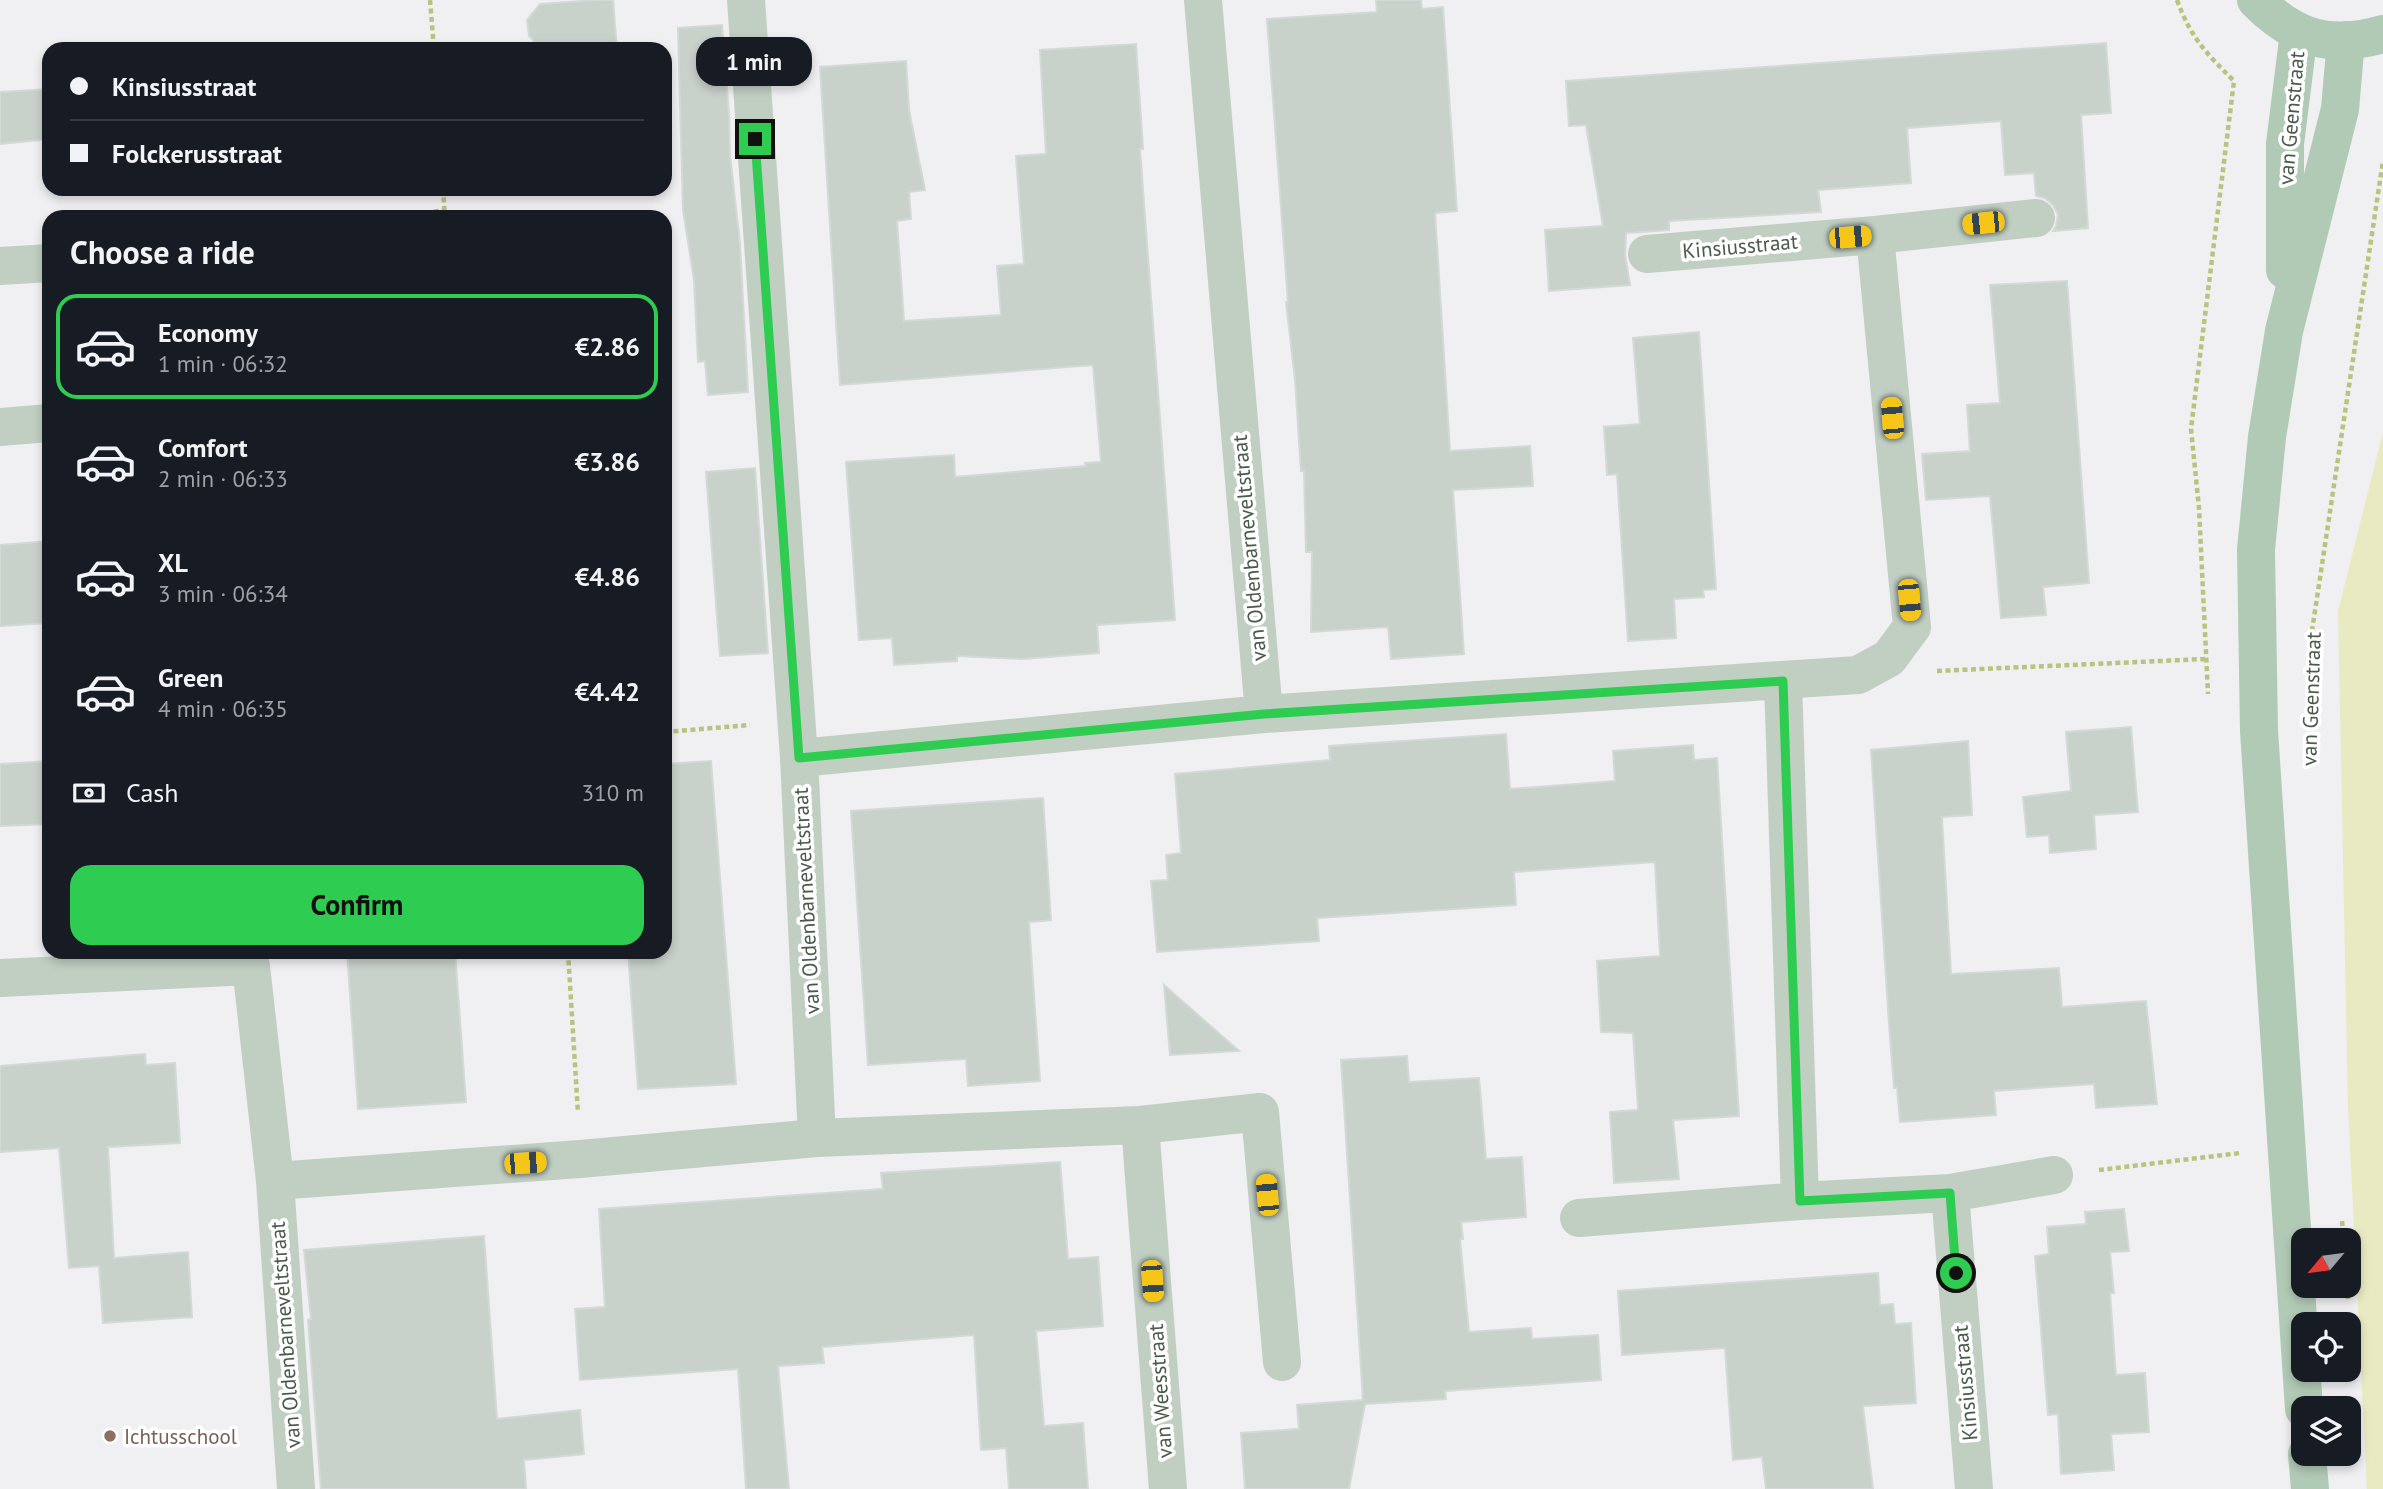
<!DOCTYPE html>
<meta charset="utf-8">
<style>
body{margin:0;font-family:"PT Sans",sans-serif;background:#20242c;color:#f1f3f6;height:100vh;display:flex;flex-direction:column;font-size:26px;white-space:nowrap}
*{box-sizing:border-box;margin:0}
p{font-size:23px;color:#9ea1a6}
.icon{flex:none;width:38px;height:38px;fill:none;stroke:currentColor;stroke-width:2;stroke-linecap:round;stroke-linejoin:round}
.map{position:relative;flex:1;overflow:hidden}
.panel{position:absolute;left:42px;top:210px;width:630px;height:749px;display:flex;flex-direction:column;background:#171b24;border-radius:21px;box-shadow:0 4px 10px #0003}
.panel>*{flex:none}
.top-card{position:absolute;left:42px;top:42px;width:630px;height:154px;border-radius:21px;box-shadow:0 4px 10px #0003;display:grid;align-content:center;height:154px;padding:0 28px;background:#171b24}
.needle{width:46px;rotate:241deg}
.fabs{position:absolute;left:2291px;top:1228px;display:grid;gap:14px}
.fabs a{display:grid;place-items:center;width:70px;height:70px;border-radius:14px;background:#171b24;box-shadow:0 4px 10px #0003;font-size:35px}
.end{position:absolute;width:32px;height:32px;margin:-16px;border:9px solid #2ecc51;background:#111;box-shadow:0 0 0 4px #111}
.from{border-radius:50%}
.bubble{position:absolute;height:49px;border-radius:21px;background:#171b24;box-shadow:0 4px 10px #0003;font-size:23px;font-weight:700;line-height:49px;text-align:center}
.car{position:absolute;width:21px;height:42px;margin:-21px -10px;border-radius:9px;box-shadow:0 0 5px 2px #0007;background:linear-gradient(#f5c518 24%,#345 0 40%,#f5c518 0 76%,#345 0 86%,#f5c518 0)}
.top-card b{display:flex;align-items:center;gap:24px;height:66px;font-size:26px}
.top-card b+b{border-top:2px solid #363941}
.top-card i{width:18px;height:18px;background:#f1f3f6}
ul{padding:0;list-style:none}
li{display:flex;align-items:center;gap:21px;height:105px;margin:0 14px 10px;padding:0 14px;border:4px solid transparent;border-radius:21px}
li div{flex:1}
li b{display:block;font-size:26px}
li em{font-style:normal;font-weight:700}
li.on{border-color:#2ecc51}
li>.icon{width:63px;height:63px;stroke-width:1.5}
h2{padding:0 28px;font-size:32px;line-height:84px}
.pay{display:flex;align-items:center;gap:18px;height:77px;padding:0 28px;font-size:26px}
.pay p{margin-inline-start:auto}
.button{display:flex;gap:14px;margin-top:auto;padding:14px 28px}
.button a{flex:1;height:80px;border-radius:21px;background:#2ecc51;color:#111;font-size:28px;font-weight:700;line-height:80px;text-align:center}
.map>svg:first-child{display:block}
</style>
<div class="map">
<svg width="2383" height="1489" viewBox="0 0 2383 1489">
<rect width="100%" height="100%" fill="#f0eff1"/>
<!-- green -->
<path fill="#e8eac2" d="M2383 432V1489H2367L2348 1106 2338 611Z"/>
<!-- building -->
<path fill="#c9d1cb" stroke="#d3d9d6" stroke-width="2" d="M595 0H613L617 49H542L529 36 527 20 540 4Z
M1376 0H1421L1422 9 1443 7 1457 211 1435 213 1450 451 1530 446 1533 486 1453 490 1464 654 1391 659 1388 627 1311 632 1312 552H1306L1304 471H1301L1295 380 1286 302H1288L1267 19 1377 12Z
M722 25 729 114 730 155 740 244 748 392 708 395 705 361 698 362 694 280 683 210 678 28Z
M2106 43 2111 113 2081 115 2088 228 2053 231 2056 226 2058 215 2053 205 2045 198 2036 196 2034 173 2005 175 2001 121 1907 128 1911 183 1818 190 1821 212 1669 221V230L1626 233 1625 255 1630 285 1549 291 1545 230 1603 226 1586 125 1569 126 1566 81Z
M1136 44 1143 149H1140L1175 620 1097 625 1099 653 1022 659 957 656V661L894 665 892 638 859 640 846 462 954 455 955 477 1086 466 1085 463 1101 462 1093 365 840 385 820 67 906 61 909 110 925 190 909 192 911 219 897 221 904 321 1001 315 997 266 1024 264 1016 156 1046 154 1040 50Z
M49 89V139L0 144V92Z
M2067 281 2089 583 2043 587 2046 615 2001 618 1990 496 1926 500 1922 454 1970 451 1967 405 2000 403 1990 285Z
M1699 332 1716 589 1703 590 1704 597 1674 599 1676 638 1628 641 1617 474 1607 475 1604 427 1640 424 1633 338Z
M755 468 768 653 720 656 706 472Z
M49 541V623L0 626V545Z
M2131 727 2138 812 2094 815 2096 849 2050 853 2049 835 2027 837 2023 797 2071 791 2066 732Z
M1506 734 1510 789 1615 781 1613 751 1693 745 1694 760 1717 758 1739 1116 1673 1120 1679 1179 1614 1183 1610 1112 1638 1110 1633 1033 1601 1032 1597 961 1660 956 1655 862 1514 872 1516 905 1317 918 1319 941 1157 952 1151 881 1168 880 1166 855 1181 853 1175 774 1330 760 1329 746Z
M1968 741 1972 815 1942 817 1951 974 2059 968 2062 1007 2146 1001 2157 1104 2096 1108 2094 1084 1994 1091 1996 1115 1900 1122 1897 1088H1894L1889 1024 1871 750Z
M49 761V824L0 826V764Z
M711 761 736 1084 638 1089 628 952H665V764Z
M1043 798 1051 920 1029 922 1040 1081 968 1086 966 1059 868 1065 851 811Z
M347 952H455L466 1102 358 1109Z
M1164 985 1239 1051 1170 1055Z
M145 1054 146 1065 175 1063 180 1143 108 1147 114 1258 188 1252 192 1317 103 1323 99 1266 69 1268 59 1148 0 1152V1066Z
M1407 1056 1409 1082 1479 1078 1486 1159 1522 1157 1526 1217 1461 1222 1463 1239H1460L1469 1332 1531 1328 1532 1339 1598 1335 1601 1380 1445 1391 1446 1399 1365 1404 1349 1489H1245L1241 1433 1299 1429 1297 1405 1363 1400 1341 1060Z
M1060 1162 1068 1259 1098 1257 1103 1326 1036 1331 1044 1426 1083 1423 1088 1489H1009L1006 1448 981 1450 974 1335 822 1347 824 1363 778 1366 789 1489H746L738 1369 580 1380 575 1309 605 1307 599 1209 883 1189 881 1173Z
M2124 1209 2129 1251 2110 1252 2114 1293H2110L2116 1375 2145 1373 2149 1432 2111 1434 2114 1470 2061 1474 2058 1414 2048 1415 2035 1256 2049 1254 2047 1227 2086 1224 2085 1212Z
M484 1236 497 1419 580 1410 584 1454 524 1460 526 1489H321L308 1320 311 1319 304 1250Z
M1878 1273 1880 1305 1893 1304 1895 1324 1911 1323 1916 1403 1863 1406 1873 1489H1766L1762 1457 1733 1460 1725 1348 1622 1355 1618 1291Z"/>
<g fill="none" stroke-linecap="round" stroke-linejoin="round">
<!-- path -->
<path stroke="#b8c47e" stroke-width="4.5" stroke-dasharray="5 3.5" stroke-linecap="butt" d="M430 0 434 49
M2177 0C2191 38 2206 53 2234 81L2191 429 2199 508 2208 694
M443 189 445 217
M400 217 444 210
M1937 671 2205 659
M2309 699 2310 644 2383 161
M665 732 750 725
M568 952 578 1113
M2099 1170 2240 1153
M2342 1221 2344 1241
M2347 1286 2348 1299
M2354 1409 2356 1446"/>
<!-- street -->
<path stroke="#c1cfc3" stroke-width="38" d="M746 0 799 758
M1647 254 1875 235 2036 218
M0 266 49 263
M0 427 49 423
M1783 681 1800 1201
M1264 714 1858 675 1889 658 1912 627 1875 235
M0 978 251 966 275 1181 580 1159 817 1138 799 758 1264 714 1203 0
M1140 1125 1168 1489
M817 1138 1140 1125 1260 1112 1282 1362
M275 1181 296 1489
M1950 1193 1974 1489
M1579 1218 1800 1201 1950 1193 2054 1175"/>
<!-- primary -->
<path stroke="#b1cab5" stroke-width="38" d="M2256 0C2294 39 2330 49 2383 34
M2285 270V144L2299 32
M2304 1409 2259 731 2256 550 2267 437 2284 331 2340 109 2346 40
M2307 1454 2310 1489"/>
</g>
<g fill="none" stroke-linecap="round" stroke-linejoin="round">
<!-- route -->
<path stroke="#2ecc51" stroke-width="9" d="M755 139 799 758 1264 714 1783 681 1800 1201 1950 1193 1956 1273"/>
</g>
<!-- markers -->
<circle fill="#8d6e63" stroke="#fff" stroke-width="2.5" cx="110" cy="1436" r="7"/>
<g text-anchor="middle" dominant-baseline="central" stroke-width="7" stroke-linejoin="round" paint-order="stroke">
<!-- street labels -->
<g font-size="21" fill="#495a4b" stroke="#fff">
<text transform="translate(2291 118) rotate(-85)">van Geenstraat</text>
<text transform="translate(1740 246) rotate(-5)">Kinsiusstraat</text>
<text transform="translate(1249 548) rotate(-95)">van Oldenbarneveltstraat</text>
<text transform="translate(2311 699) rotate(-88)">van Geenstraat</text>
<text transform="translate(806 901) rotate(-93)">van Oldenbarneveltstraat</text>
<text transform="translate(285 1335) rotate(-94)">van Oldenbarneveltstraat</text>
<text transform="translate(1965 1383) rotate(-95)">Kinsiusstraat</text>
<text transform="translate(1160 1391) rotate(-94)">van Weesstraat</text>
</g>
<!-- education labels -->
<g font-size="21" fill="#785e54" stroke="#fff" text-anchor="start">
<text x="124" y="1436">Ichtusschool</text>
</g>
</g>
</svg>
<div class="fabs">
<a><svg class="needle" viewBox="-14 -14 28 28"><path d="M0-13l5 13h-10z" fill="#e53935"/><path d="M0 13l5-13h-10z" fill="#9ea1a6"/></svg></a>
<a><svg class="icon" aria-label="locate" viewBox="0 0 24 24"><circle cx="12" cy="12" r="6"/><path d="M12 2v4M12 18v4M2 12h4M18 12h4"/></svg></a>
<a><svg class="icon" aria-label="layers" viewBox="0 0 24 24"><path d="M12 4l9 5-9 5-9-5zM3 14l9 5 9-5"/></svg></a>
</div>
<i class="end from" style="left:1956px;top:1273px"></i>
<i class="end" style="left:755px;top:139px"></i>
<div class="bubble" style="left:696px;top:37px;width:116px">1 min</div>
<i class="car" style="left:1983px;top:223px;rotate:264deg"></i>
<i class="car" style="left:1850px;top:237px;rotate:85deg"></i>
<i class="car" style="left:1892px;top:418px;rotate:355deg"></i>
<i class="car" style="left:1909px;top:600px;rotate:175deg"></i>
<i class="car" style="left:525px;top:1163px;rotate:86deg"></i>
<i class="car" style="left:1267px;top:1195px;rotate:355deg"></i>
<i class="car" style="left:1152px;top:1281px;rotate:176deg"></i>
<div class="top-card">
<b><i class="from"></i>Kinsiusstraat</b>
<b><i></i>Folckerusstraat</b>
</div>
<section class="panel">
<h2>Choose a ride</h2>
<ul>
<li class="on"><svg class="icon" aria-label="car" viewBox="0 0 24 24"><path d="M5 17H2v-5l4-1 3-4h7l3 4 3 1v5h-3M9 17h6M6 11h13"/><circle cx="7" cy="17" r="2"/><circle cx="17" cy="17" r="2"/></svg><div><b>Economy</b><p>1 min · 06:32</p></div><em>€2.86</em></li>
<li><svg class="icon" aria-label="car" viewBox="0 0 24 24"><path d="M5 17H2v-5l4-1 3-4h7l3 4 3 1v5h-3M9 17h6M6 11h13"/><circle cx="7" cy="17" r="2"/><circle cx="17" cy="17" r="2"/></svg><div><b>Comfort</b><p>2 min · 06:33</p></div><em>€3.86</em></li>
<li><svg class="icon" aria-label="car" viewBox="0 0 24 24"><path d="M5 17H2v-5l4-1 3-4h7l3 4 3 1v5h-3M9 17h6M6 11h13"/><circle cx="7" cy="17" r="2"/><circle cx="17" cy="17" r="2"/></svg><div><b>XL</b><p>3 min · 06:34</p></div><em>€4.86</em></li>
<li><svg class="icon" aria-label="car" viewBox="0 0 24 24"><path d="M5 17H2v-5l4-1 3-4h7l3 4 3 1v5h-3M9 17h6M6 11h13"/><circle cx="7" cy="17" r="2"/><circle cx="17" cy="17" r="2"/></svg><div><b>Green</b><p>4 min · 06:35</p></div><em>€4.42</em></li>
</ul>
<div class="pay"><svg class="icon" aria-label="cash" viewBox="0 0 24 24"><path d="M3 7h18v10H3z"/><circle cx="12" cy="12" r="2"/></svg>Cash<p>310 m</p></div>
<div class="button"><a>Confirm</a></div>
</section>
</div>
